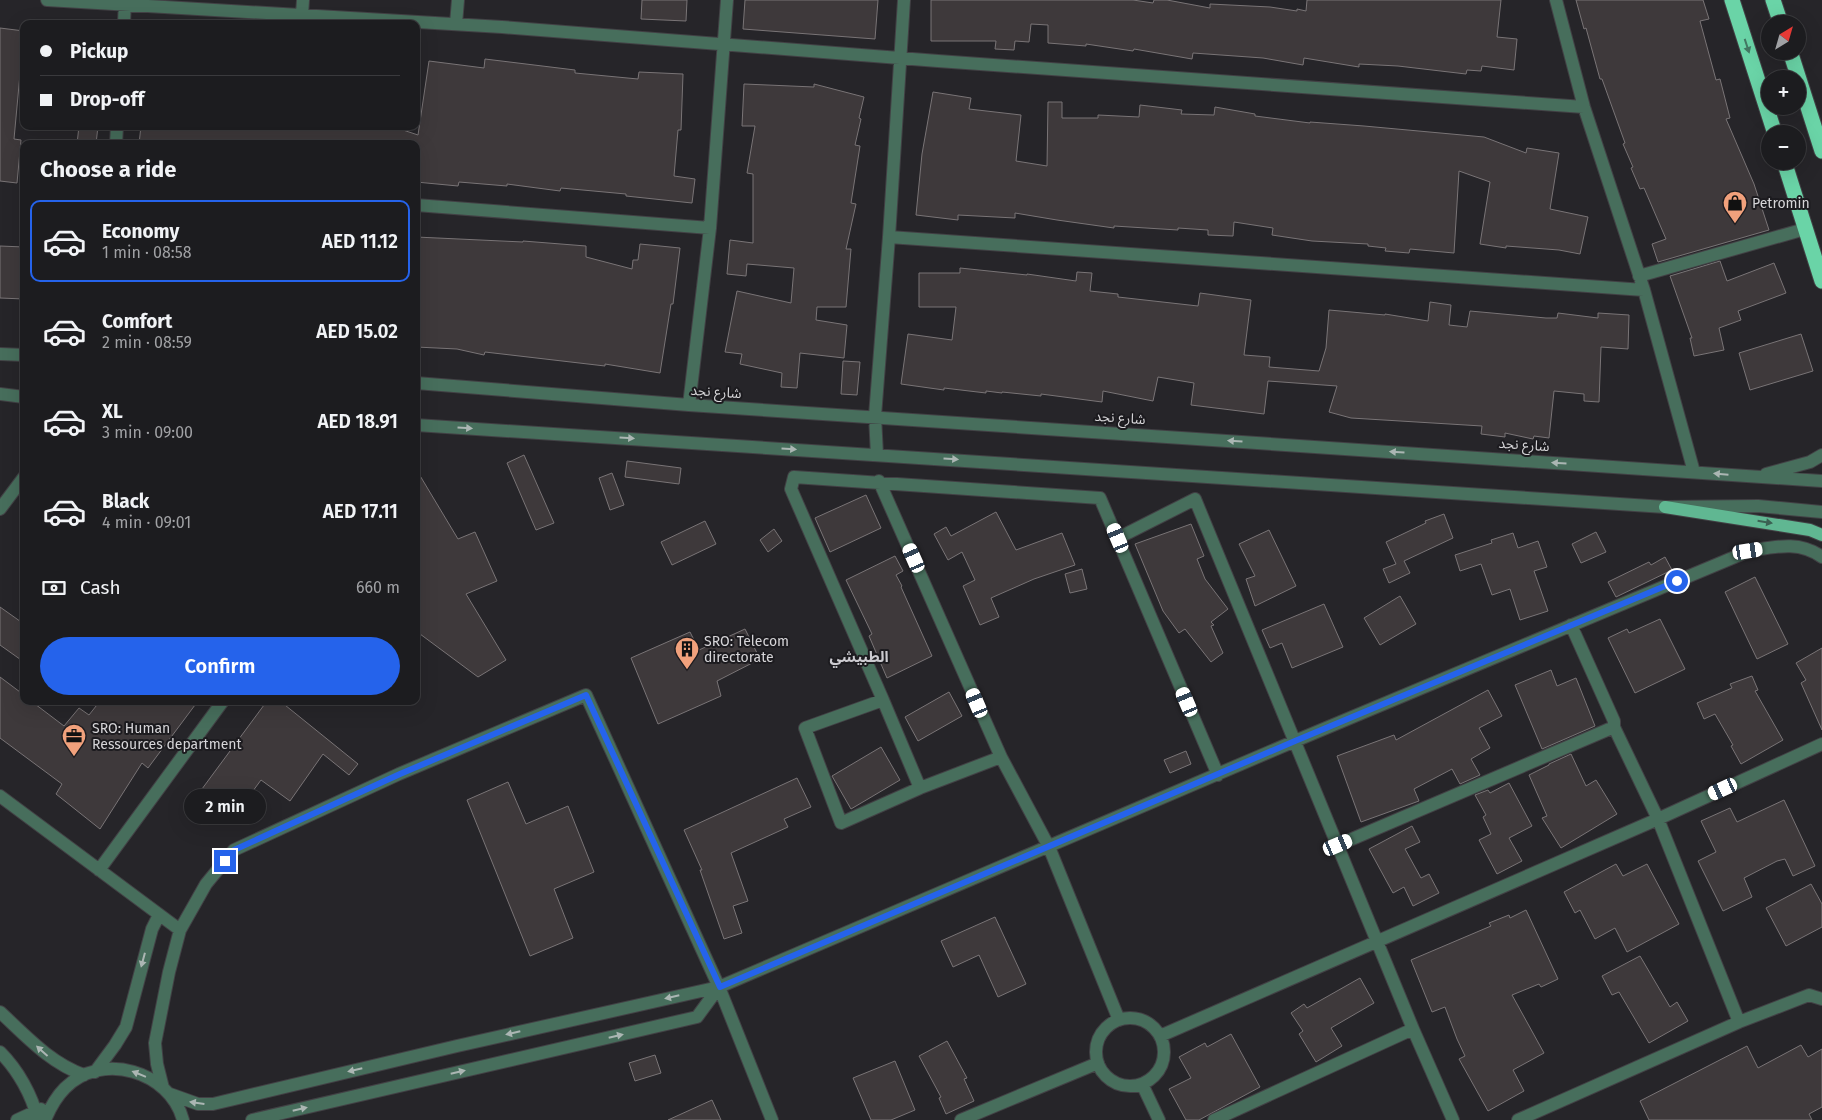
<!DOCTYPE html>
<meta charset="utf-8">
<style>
body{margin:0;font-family:"Fira Sans","Noto Sans Arabic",sans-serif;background:#29292c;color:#f1f3f6;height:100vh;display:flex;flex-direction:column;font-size:19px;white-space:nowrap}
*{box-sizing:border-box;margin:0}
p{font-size:16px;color:#a0a1a4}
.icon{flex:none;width:28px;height:28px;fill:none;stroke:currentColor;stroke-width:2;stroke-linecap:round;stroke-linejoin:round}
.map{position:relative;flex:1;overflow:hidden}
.side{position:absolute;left:20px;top:140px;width:400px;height:565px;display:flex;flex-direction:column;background:#1c1c1f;border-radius:10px;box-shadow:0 5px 20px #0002,0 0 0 1px #3a3a3d}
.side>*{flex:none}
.hud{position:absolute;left:20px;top:20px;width:400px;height:110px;border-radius:10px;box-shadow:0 5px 20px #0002,0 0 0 1px #3a3a3d;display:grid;align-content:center;height:110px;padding:0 20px;background:#1c1c1f}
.needle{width:32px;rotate:37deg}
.fabs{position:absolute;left:1761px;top:15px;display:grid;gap:10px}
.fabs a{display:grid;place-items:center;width:45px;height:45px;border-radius:50%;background:#1c1c1f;box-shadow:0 5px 20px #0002,0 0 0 1px #3a3a3d;font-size:25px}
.end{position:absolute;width:22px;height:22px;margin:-11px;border:6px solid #2563eb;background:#fff;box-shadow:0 0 0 2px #fff}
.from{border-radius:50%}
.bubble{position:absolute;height:35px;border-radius:18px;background:#1c1c1f;box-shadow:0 5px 20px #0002,0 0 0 1px #3a3a3d;font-size:16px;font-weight:600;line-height:35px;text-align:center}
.car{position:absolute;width:15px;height:30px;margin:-15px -8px;border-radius:6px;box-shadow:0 0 4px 1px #0007;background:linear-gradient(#fff 24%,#345 0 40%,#fff 0 76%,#345 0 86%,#fff 0)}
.hud b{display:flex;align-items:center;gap:18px;height:48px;font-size:19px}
.hud b+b{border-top:1px solid #3a3a3d}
.hud i{width:12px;height:12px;background:#f1f3f6}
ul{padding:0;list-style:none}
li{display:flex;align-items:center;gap:15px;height:82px;margin:0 10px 8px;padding:0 10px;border:2px solid transparent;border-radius:10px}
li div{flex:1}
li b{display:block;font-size:19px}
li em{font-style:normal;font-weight:600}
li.active{border-color:#2563eb}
li>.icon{width:45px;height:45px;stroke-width:1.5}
h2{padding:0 20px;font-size:22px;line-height:60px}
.pay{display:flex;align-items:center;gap:12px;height:55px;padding:0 20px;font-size:19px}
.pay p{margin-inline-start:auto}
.action{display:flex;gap:10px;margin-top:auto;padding:10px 20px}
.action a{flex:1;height:58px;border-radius:30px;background:#2563eb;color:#fff;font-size:20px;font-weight:600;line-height:58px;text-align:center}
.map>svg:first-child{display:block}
</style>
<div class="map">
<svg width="1822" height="1120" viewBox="0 0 1822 1120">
<rect width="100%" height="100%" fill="#262529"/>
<!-- building -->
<path fill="#3e393b" stroke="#797476" d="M642 0H687L686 21 641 19Z
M745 0H878L875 39 743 29Z
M931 0H1133L1153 3 1154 0H1167L1210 8V4L1270 7 1297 11V9L1306 11 1307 0H1501L1497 37 1517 39 1514 70 1482 66 1481 71 1467 70 1466 74 1398 66 1359 64V67L1304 58 1303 65 1263 58 1193 53 1192 59 1134 49 1133 51 1086 44V46L1048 43V25L1031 24 1029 42 1015 41 1014 50 995 49 996 41H931Z
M1576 0H1703L1709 19 1700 21 1716 80 1720 79 1730 118 1726 119 1754 184 1769 230 1658 262 1652 244 1666 239 1644 188 1640 189 1631 168 1633 167 1623 144 1625 143 1602 79H1600L1586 28 1584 29Z
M0 28 24 31 14 139 21 140 17 183 0 181Z
M485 59 575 70V73L638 79 639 72 683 74 681 130H678L674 176 695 179 692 203 626 196V194L561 188 560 191 507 184V186L459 182 458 186 416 182 418 144H139L141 126H391L418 135 429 61 484 68Z
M744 84 814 87V84L864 97 859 118 861 119 855 145 860 146 851 203 856 204 846 249H851L846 307H817L816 320 847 325 844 358 800 353 797 388 781 387 782 373 740 364 742 354 725 352 737 291 791 303 794 268 747 264 746 276 727 274 730 240 753 243V174L747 173 755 126H742Z
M933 92 971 98 969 109 1021 115 1016 161 1047 166 1048 102H1062V118H1098V115L1139 117 1140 105 1182 110 1181 114 1214 115 1215 107 1255 114V116L1310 123V122L1364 126 1484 137 1526 153 1527 148 1559 153 1550 209 1588 217 1580 254 1559 250 1506 246V248L1480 244 1490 182 1459 171 1454 253 1410 249 1409 253 1385 251 1386 248 1368 246V244L1312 241 1272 235 1273 228 1234 222 1233 236 1208 235V230L1178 228V230L1114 226V228L1057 220 1015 213V218L958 215V220L916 215 922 154Z
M79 126H98L96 144H77Z
M416 237 523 242V241L586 246V257L632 269 633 260H638L640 244 680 248 673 304H671L660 373 605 364V366L485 352 484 355 457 349 416 347Z
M0 246 24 247V299L0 298Z
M1720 261 1727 281 1774 263 1786 293 1738 311 1741 320 1719 328 1724 350 1694 356 1690 338H1692L1670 276Z
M960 268 1027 275V274L1076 281 1077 272 1092 273 1090 291 1118 294V297L1198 306 1200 293 1251 300 1244 355 1270 357 1269 367 1319 371 1326 348 1329 310 1385 315V314L1428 321 1430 302 1451 305 1449 325 1467 327 1470 311 1546 318H1557L1558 313 1598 318V313L1629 315 1628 349 1601 347 1599 402 1584 401V394L1554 391 1549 438 1534 436 1533 439 1505 433V437L1481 434 1482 426 1351 418 1329 412 1337 386 1268 381 1264 414 1191 405 1194 383 1158 377 1153 401 1103 391 1102 402 1041 394V396L1002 392V393L986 391V393L944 388V390L901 384 908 334 952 340 956 307H919V273H960Z
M1801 334 1813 371 1750 390 1739 353Z
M843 361 860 362 857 395 841 394Z
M524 455 554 523 536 530 507 463Z
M627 461 681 468 679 484 625 477Z
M416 469 458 539 475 532 497 581 466 594 506 660 478 677 416 631Z
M612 473 624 505 610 510 599 478Z
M866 495 881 528 830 552 815 518Z
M996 512 1016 550 1062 533 1075 565 1034 579 991 598 999 617 980 625 963 586 975 580 962 552 948 560 934 534 946 527 951 536Z
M1444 514 1453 538 1404 561 1410 573 1389 583 1383 569 1396 564 1386 542 1426 523 1425 521Z
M705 521 716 544 672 565 661 542Z
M1191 524 1204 556 1197 559 1205 579 1228 609 1211 622 1214 625 1211 626 1223 653 1211 662 1185 629 1179 633 1163 611 1135 544Z
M774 529 782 541 768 552 760 540Z
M1269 530 1296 586 1255 606 1246 579 1255 576 1239 544Z
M1596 532 1606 552 1581 563 1572 544Z
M1513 533 1518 548 1538 541 1547 567 1534 571 1548 611 1520 620 1510 589 1492 595 1481 564 1460 571 1455 555 1492 543 1491 540Z
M895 556 903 571 896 575 902 586 901 587 932 656 887 678 869 636 872 634 846 580Z
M1665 557 1672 570 1616 597 1608 582 1649 562 1651 565Z
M1082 569 1087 589 1070 593 1065 574Z
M1755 577 1788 644 1757 659 1725 592Z
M1400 596 1416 624 1380 645 1364 618Z
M1324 604 1343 647 1292 668 1282 643 1270 648 1262 630Z
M0 607 24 624V662L0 645Z
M1660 619 1685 669 1635 693 1608 638 1627 629 1629 633Z
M745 629 760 659 717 681 721 696 658 724 631 658 690 632 699 650Z
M1822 648V730L1801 683 1806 680 1796 663Z
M1551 670 1557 686 1576 678 1595 726 1542 749 1515 685Z
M1752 676 1758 690 1755 691 1783 740 1741 764 1731 746 1733 745 1715 714 1704 719 1697 703 1732 688 1730 684Z
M0 677 24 695V701H31L64 726 79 708 89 715 100 701H198L148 768 142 763 100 829 56 794 62 784 0 738Z
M1488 690 1502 716 1479 728 1490 748 1471 759 1480 775 1460 784 1452 769 1414 789 1419 801 1361 822 1337 756 1394 735 1396 740Z
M949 692 962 716 918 741 905 717Z
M267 701H280L358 764 349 775 323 754 290 801 261 780 233 818 199 793Z
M881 747 900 780 851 809 832 776Z
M1186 751 1191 764 1170 773 1164 760Z
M1571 754 1586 786 1596 780 1617 814 1561 848 1542 818 1547 816 1529 775 1549 765V764Z
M797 778 811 807 784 819 788 827 731 853 748 901 733 906 742 933 724 939 700 870H702L684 830Z
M508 782 526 824 568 806 594 872 554 889 573 938 530 956 467 800Z
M1509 783 1532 826 1509 838 1522 861 1497 874 1479 840 1491 834 1483 817 1486 815 1475 795 1488 790 1490 793Z
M1784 800 1815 866 1793 876 1785 859 1777 861 1744 878 1752 897 1723 911 1698 861 1716 852 1701 821 1730 808 1737 822Z
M1412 826 1420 842 1405 849 1421 878 1429 874 1439 893 1413 906 1404 887 1393 893 1369 849Z
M1616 864 1623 876 1647 864 1679 924 1627 952 1615 928 1595 939 1580 910 1575 913 1564 892Z
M1811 884 1822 904V927L1786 946 1766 908Z
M1526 910 1558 979 1541 987 1539 984 1512 995 1544 1053 1513 1070 1524 1091 1488 1111 1459 1059 1465 1056 1457 1039 1445 1007 1432 1012 1411 960 1491 926 1489 923 1509 915 1510 918Z
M995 917 1026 984 998 997 979 955 953 967 941 941Z
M1640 956 1670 1007 1677 1002 1688 1021 1649 1043 1619 992 1612 995 1602 976Z
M1360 978 1374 1003 1331 1028 1342 1046 1316 1062 1299 1034 1303 1031 1291 1013 1304 1004 1307 1008Z
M1231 1034 1260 1087 1199 1120H1186L1169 1089 1191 1078 1179 1057 1205 1043 1207 1047Z
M947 1041 967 1078 964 1079 974 1101 946 1114 939 1098 941 1097 919 1056Z
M1801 1045 1808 1057 1822 1049V1107L1809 1114 1812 1120H1649L1640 1101 1747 1046 1758 1068Z
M655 1055 661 1073 635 1081 629 1063Z
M895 1061 915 1110 891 1120H871L853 1078Z
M712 1100 721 1120H668Z"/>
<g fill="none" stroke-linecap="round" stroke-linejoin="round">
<defs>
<path id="minor" d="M47 0 502 27 938 61 1584 107
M1556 0 1584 107 1644 290 1694 472
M302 15 303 0
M124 24 125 0
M456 24 458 0
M116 144 117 126
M416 205 710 228
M889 237 1644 290
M1639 276 1805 229
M0 354 24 355
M416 383 689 405 1822 481
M0 394 24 397
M689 405 710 228 727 0
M416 425 1665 507 1758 506 1822 512
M877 455 875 416 889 237 904 0
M1766 474 1810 462 1822 455
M879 481 1001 757 920 788 841 823 805 728 883 700 791 489 794 477 1100 498 1218 775
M0 509 24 477
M1118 538 1195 499 1413 1029 1453 1120
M883 700 920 788
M1614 727 1658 819 1739 1022
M1001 757 1049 847 1119 1020
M0 796 180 930
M1338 845 1614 727V721L1571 625
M99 870 223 701
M0 1012C26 1036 50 1063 84 1075
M1096 1052a34 34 0 1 1 68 0a34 34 0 1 1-68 0Z
M1160 1036 1658 819 1822 744
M0 1052C18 1070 32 1095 38 1120
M95 1072 115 1045 126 1027 152 929 159 915
M1142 1084 1159 1120
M163 1088 157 1064 155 1043 169 972 180 930 206 884 234 850 399 774 586 695 719 987 772 1120
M170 1094 198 1104H213L457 1046 719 987 1295 741 1749 551C1774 547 1799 540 1822 557
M17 1120 41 1109
M45 1120C50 1108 56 1097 65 1088 102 1051 170 1071 183 1120
M252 1120 697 1017 719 987
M961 1120 1098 1063
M1214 1120 1413 1029
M1518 1120 1739 1022 1809 995 1822 999"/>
<path id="major" d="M1665 507 1810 530 1822 535"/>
<path id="highway" d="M1732 0 1775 134
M1773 0 1781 24
M1790 51 1822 151
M1784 161 1822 281"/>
</defs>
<!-- minor casing -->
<use href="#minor" stroke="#424145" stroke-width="14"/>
<!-- major casing -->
<use href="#major" stroke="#424145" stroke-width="14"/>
<!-- highway casing -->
<use href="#highway" stroke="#424145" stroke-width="17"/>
<!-- minor -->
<use href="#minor" stroke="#476e5c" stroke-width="12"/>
<!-- major -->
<use href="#major" stroke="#60b792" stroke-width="12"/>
<!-- highway -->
<use href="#highway" stroke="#6ad4a7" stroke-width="15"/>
</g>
<!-- one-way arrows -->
<defs><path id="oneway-solid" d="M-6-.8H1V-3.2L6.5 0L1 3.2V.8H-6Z" transform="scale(1.25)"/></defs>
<use fill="#437863" href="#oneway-solid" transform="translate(1747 46) rotate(72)"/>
<g fill="#abb6b3">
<use href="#oneway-solid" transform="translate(465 428) rotate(4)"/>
<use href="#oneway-solid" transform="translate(627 438) rotate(4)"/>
<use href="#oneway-solid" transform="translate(1235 441) rotate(-176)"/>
<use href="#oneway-solid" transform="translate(789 449) rotate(4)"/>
<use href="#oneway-solid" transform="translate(1397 452) rotate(-176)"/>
<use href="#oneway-solid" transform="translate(951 459) rotate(4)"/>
<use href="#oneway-solid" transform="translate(1559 463) rotate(-176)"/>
<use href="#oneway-solid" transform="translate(1721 474) rotate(-175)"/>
<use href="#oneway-solid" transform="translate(143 960) rotate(105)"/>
<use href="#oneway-solid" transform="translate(672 997) rotate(167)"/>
<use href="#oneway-solid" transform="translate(513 1033) rotate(167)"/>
<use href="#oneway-solid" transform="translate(616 1036) rotate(-13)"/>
<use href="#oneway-solid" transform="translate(42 1051) rotate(-138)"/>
<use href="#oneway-solid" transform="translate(355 1070) rotate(167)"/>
<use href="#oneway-solid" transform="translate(458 1072) rotate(-13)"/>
<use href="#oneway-solid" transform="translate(139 1074) rotate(-158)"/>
<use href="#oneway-solid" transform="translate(197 1103) rotate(-172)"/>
<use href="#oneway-solid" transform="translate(300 1109) rotate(-13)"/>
</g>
<use fill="#3b6153" href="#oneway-solid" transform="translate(1765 522) rotate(9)"/>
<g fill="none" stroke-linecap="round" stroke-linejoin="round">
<!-- route -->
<path stroke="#2563eb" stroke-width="6" d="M225 861 234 850 400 774 586 695 720 987 1295 741 1677 581"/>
</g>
<!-- icons -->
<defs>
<symbol id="shop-pin" viewBox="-11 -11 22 30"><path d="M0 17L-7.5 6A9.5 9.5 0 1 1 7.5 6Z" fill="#f1a17c" stroke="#1c1b1f"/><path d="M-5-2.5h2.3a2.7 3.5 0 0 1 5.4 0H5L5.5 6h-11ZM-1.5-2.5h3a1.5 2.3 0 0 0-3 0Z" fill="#111"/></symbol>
<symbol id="building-pin" viewBox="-11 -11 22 30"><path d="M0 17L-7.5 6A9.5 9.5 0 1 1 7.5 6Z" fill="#f1a17c" stroke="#1c1b1f"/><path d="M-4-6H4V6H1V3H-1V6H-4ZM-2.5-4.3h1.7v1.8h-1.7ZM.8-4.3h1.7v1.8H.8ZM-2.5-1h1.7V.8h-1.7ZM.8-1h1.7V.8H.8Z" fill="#111"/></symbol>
<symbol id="office-pin" viewBox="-11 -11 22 30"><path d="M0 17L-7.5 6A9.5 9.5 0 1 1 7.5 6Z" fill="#f1a17c" stroke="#1c1b1f"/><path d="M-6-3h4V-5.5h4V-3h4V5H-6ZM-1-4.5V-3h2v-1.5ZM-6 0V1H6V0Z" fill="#111"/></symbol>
</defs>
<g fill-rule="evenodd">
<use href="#shop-pin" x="1721" y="189" width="28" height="38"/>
<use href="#building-pin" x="673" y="635" width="28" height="38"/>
<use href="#office-pin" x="60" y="722" width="28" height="38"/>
</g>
<g text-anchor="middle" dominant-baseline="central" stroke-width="4" stroke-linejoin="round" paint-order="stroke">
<!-- poi labels -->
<g font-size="14" fill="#d6d5d8" stroke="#1c1b1f" text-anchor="start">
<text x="1752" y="203">Petromin</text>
<text x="704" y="641">SRO: Telecom<tspan x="704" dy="16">directorate</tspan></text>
<text x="92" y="728">SRO: Human<tspan x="92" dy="16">Ressources department</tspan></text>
</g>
<!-- street labels -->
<g font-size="14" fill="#d6d5d8" stroke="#1c1b1f">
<text transform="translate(716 392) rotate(4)">شارع نجد</text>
<text transform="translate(1120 418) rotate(4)">شارع نجد</text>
<text transform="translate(1524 445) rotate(4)">شارع نجد</text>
</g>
<!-- neighbourhood labels -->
<g font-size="15" font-weight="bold" fill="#cccbd0" stroke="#1c1b1f">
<text x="859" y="657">الطبيشي</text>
</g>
</g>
</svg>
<div class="fabs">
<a><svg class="needle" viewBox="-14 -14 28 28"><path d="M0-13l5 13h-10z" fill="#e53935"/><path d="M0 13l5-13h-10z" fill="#a0a1a4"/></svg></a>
<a>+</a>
<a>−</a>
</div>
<i class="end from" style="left:1677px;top:581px"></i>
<i class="end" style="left:225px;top:861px"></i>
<div class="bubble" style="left:184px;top:789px;width:82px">2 min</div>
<i class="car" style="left:1118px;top:538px;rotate:337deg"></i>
<i class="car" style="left:1748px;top:551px;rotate:81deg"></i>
<i class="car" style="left:914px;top:558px;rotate:336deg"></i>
<i class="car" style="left:1187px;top:702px;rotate:337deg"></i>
<i class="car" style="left:977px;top:703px;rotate:337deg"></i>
<i class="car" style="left:1723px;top:789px;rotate:245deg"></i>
<i class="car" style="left:1338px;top:845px;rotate:67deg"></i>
<div class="hud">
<b><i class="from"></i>Pickup</b>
<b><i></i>Drop-off</b>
</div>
<section class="side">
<h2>Choose a ride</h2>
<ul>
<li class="active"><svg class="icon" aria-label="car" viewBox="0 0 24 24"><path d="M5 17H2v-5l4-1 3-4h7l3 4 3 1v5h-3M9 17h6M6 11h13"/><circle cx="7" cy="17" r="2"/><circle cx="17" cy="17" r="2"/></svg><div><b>Economy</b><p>1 min · 08:58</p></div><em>AED 11.12</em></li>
<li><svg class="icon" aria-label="car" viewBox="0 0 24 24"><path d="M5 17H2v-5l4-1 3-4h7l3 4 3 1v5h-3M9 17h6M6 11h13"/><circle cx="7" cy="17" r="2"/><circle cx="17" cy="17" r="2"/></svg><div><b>Comfort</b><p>2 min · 08:59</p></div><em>AED 15.02</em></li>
<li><svg class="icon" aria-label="car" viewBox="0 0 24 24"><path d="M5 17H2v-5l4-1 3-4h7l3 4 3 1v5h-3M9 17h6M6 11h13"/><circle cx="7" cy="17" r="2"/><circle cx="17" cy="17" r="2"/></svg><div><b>XL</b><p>3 min · 09:00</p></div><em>AED 18.91</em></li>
<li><svg class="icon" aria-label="car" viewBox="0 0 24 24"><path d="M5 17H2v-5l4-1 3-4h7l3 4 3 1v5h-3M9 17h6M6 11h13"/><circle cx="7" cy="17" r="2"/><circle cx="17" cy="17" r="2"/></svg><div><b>Black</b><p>4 min · 09:01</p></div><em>AED 17.11</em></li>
</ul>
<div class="pay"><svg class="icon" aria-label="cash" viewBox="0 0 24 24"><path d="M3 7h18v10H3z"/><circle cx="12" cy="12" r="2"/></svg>Cash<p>660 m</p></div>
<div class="action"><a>Confirm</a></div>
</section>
</div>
